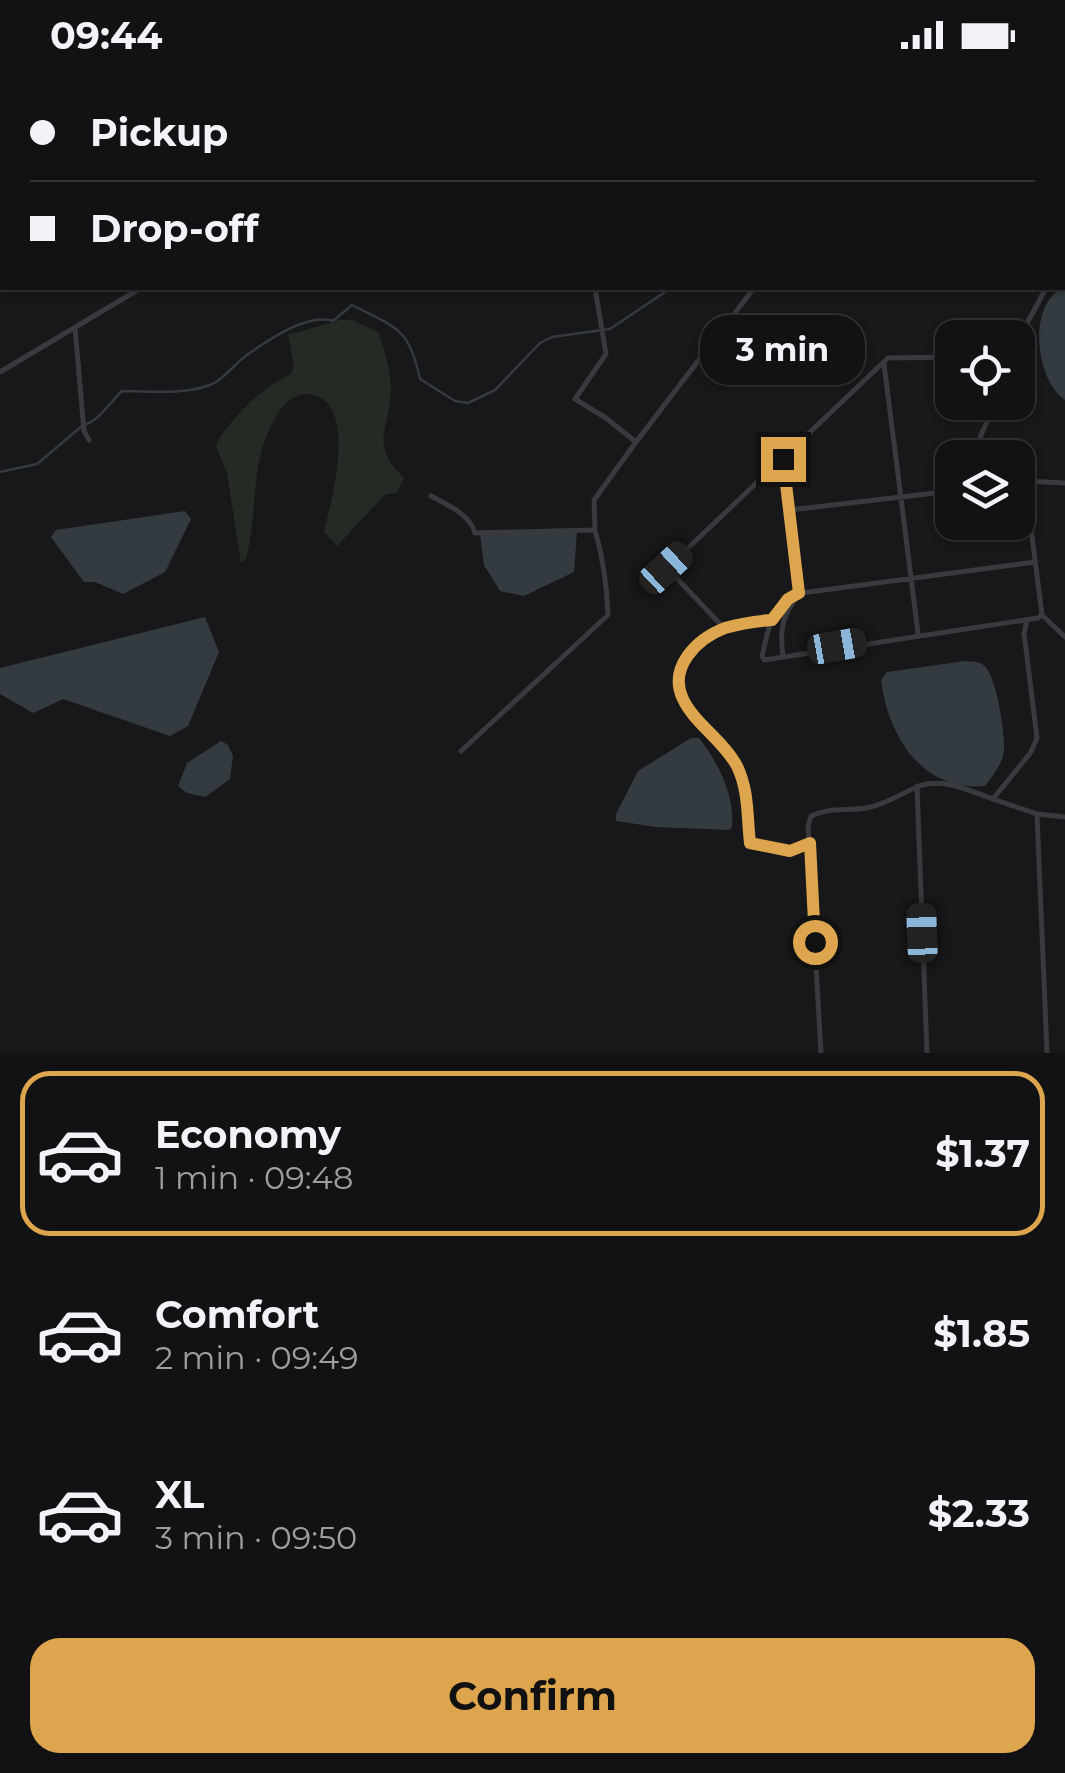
<!DOCTYPE html>
<meta charset="utf-8">
<style>
body{margin:0;font-family:Montserrat,sans-serif;background:#1b1b1d;color:#f1f3f6;height:100vh;display:flex;flex-direction:column;font-size:38px;white-space:nowrap}
*{box-sizing:border-box;margin:0}
p{font-size:32px;color:#9c9ea0}
.icon{flex:none;width:55px;height:55px;fill:none;stroke:currentColor;stroke-width:2;stroke-linecap:round;stroke-linejoin:round}
.map{position:relative;height:983px;overflow:hidden}
.sheet{display:flex;flex-direction:column;background:#121214;flex:1}
.sheet>*{flex:none}
.banner{position:absolute;left:0px;top:0px;width:1065px;height:220px;box-shadow:0 2px 8px #0004,0 0 0 2px #313234;display:grid;align-content:center;height:220px;padding:0 30px;background:#121214}
.tools{position:absolute;left:935px;top:250px;display:grid;gap:20px}
.tools a{display:grid;place-items:center;width:100px;height:100px;border-radius:20px;background:#121214;box-shadow:0 2px 8px #0004,0 0 0 2px #313234;font-size:50px}
.end{position:absolute;width:45px;height:45px;margin:-22px;border:12px solid #dda54d;background:#111;box-shadow:0 0 0 5px #111}
.from{border-radius:50%}
.bubble{position:absolute;height:70px;border-radius:30px;background:#121214;box-shadow:0 2px 8px #0004,0 0 0 2px #313234;font-size:32px;font-weight:700;line-height:70px;text-align:center}
.car{position:absolute;width:30px;height:60px;margin:-30px -15px;border-radius:12px;box-shadow:0 0 8px 2px #0007;background:linear-gradient(#222 24%,#8ab4d8 0 40%,#222 0 76%,#8ab4d8 0 86%,#222 0)}
.banner b{display:flex;align-items:center;gap:35px;height:95px;font-size:38px}
.banner b+b{border-top:2px solid #313234}
.banner i{width:25px;height:25px;background:#f1f3f6}
ul{padding:18px 0 0;list-style:none}
li{display:flex;align-items:center;gap:30px;height:165px;margin:0 20px 15px;padding:0 10px;border:5px solid transparent;border-radius:30px}
li div{flex:1}
li b{display:block;font-size:38px}
li em{font-style:normal;font-weight:700}
li.on{border-color:#dda54d}
li>.icon{width:90px;height:90px;stroke-width:1.5}
.primary-button{display:flex;gap:20px;margin-top:auto;padding:20px 30px}
.primary-button a{flex:1;height:115px;border-radius:30px;background:#dda54d;color:#111;font-size:40px;font-weight:700;line-height:115px;text-align:center}
.status{display:flex;justify-content:space-between;align-items:center;height:70px;padding:0 50px;background:#121214;direction:ltr}
.status svg{height:28px;fill:currentColor}
.map>svg:first-child{display:block}
</style>
<div class="status"><b>09:44</b><svg viewBox="0 0 49 12"><path d="M0 12V9h3v3zM5 12V6h3v6zM10 12V3h3v9zM15 12V0h3v12zM26 1h20v11H26zM47 4h2v5h-2z"/></svg></div>
<div class="map">
<svg width="1065" height="983" viewBox="0 0 1065 983">
<rect width="100%" height="100%" fill="#18181a"/>
<!-- green -->
<path fill="#242b25" d="M340 250H352L379 263C384 281 391 300 391 318 390 361 368 372 404 408L397 423 386 424 381 429 337 476 324 462C331 431 358 338 314 325 301 321 289 329 281 339 247 387 260 436 246 489L241 493 227 403 216 376 218 370C239 341 259 320 291 304L294 295 288 265Z"/>
<!-- water -->
<path fill="#333b41" d="M1061 219 1065 220V330C1036 310 1027 238 1061 219Z
M185 441 191 449 165 502 123 524 95 512H84L51 467 56 460Z
M577 462 574 502 524 526 500 521 484 495 480 465Z
M205 547 219 582 188 656 170 666 63 629 33 643 0 624V598Z
M965 591C974 592 982 591 987 599 997 613 1005 662 1004 680 1003 694 993 705 985 716 922 722 888 666 881 610L887 602Z
M691 668H699C718 692 735 726 732 757L729 760 656 757 616 751V744L638 701Z
M221 671 228 675 233 686 230 709 205 727 187 723 178 716 187 693Z"/>
<g fill="none" stroke-linecap="round" stroke-linejoin="round">
<!-- stream -->
<path stroke="#333b41" stroke-width="2.5" d="M825 0V2
M1062 154 1065 155
M1062 168 1065 169
M87 354C100 349 111 331 122 321 150 321 183 325 210 315 224 310 234 294 247 285 268 270 307 243 333 251L352 235C394 257 409 256 420 309L455 331 468 333 495 320 540 273 552 267 610 259 671 218
M0 402 37 394 82 356"/>
<!-- minor -->
<path stroke="#393a3e" stroke-width="5" d="M0 102H2
M1062 134 1065 135
M1062 197 1065 194
M595 218 606 284 575 329 606 348 636 372 594 430 595 460
M75 258 84 361 89 370
M1018 270 1046 218
M884 294 918 563
M0 302 141 218
M636 372 754 218
M976 388 981 365 996 332
M783 389 790 440
M1025 411 1065 413
M1018 412 1025 411 1042 545 1038 548 764 590 762 586 771 549 794 524 1035 492
M431 426C447 435 470 444 475 463L595 460C603 488 607 516 608 545L461 681
M1042 545 1065 567
M1027 550 1024 563 1037 668 1031 682 993 729 1037 744 1047 983
M725 558 771 549
M783 585C779 557 783 546 799 523L790 440 952 421
M917 716 927 983
M1037 744 1065 747
M810 773 790 781 751 773C748 747 749 721 737 697 724 671 660 622 681 592 691 578 710 568 724 558L667 498 888 288 952 287
M821 983 808 756 811 746C829 737 847 741 866 738 885 735 900 724 917 717 941 706 970 721 993 729"/>
</g>
<g fill="none" stroke-linecap="round" stroke-linejoin="round">
<!-- route -->
<path stroke="#dda54d" stroke-width="12" d="M783 389 799 523 788 529 772 550C757 551 739 554 725 558 696 569 668 598 683 629 694 653 723 670 737 696 749 721 747 747 750 773L790 781 810 773 815 872"/>
</g>
</svg>
<div class="tools">
<a><svg class="icon" aria-label="locate" viewBox="0 0 24 24"><circle cx="12" cy="12" r="6"/><path d="M12 2v4M12 18v4M2 12h4M18 12h4"/></svg></a>
<a><svg class="icon" aria-label="layers" viewBox="0 0 24 24"><path d="M12 4l9 5-9 5-9-5zM3 14l9 5 9-5"/></svg></a>
</div>
<i class="end from" style="left:815px;top:872px"></i>
<i class="end" style="left:783px;top:389px"></i>
<div class="bubble" style="left:700px;top:245px;width:165px">3 min</div>
<i class="car" style="left:666px;top:498px;rotate:47deg"></i>
<i class="car" style="left:837px;top:576px;rotate:80deg"></i>
<i class="car" style="left:922px;top:863px;rotate:358deg"></i>
<div class="banner">
<b><i class="from"></i>Pickup</b>
<b><i></i>Drop-off</b>
</div>
</div>
<section class="sheet">
<ul>
<li class="on"><svg class="icon" aria-label="car" viewBox="0 0 24 24"><path d="M5 17H2v-5l4-1 3-4h7l3 4 3 1v5h-3M9 17h6M6 11h13"/><circle cx="7" cy="17" r="2"/><circle cx="17" cy="17" r="2"/></svg><div><b>Economy</b><p>1 min · 09:48</p></div><em>$1.37</em></li>
<li><svg class="icon" aria-label="car" viewBox="0 0 24 24"><path d="M5 17H2v-5l4-1 3-4h7l3 4 3 1v5h-3M9 17h6M6 11h13"/><circle cx="7" cy="17" r="2"/><circle cx="17" cy="17" r="2"/></svg><div><b>Comfort</b><p>2 min · 09:49</p></div><em>$1.85</em></li>
<li><svg class="icon" aria-label="car" viewBox="0 0 24 24"><path d="M5 17H2v-5l4-1 3-4h7l3 4 3 1v5h-3M9 17h6M6 11h13"/><circle cx="7" cy="17" r="2"/><circle cx="17" cy="17" r="2"/></svg><div><b>XL</b><p>3 min · 09:50</p></div><em>$2.33</em></li>
</ul>
<div class="primary-button"><a>Confirm</a></div>
</section>
